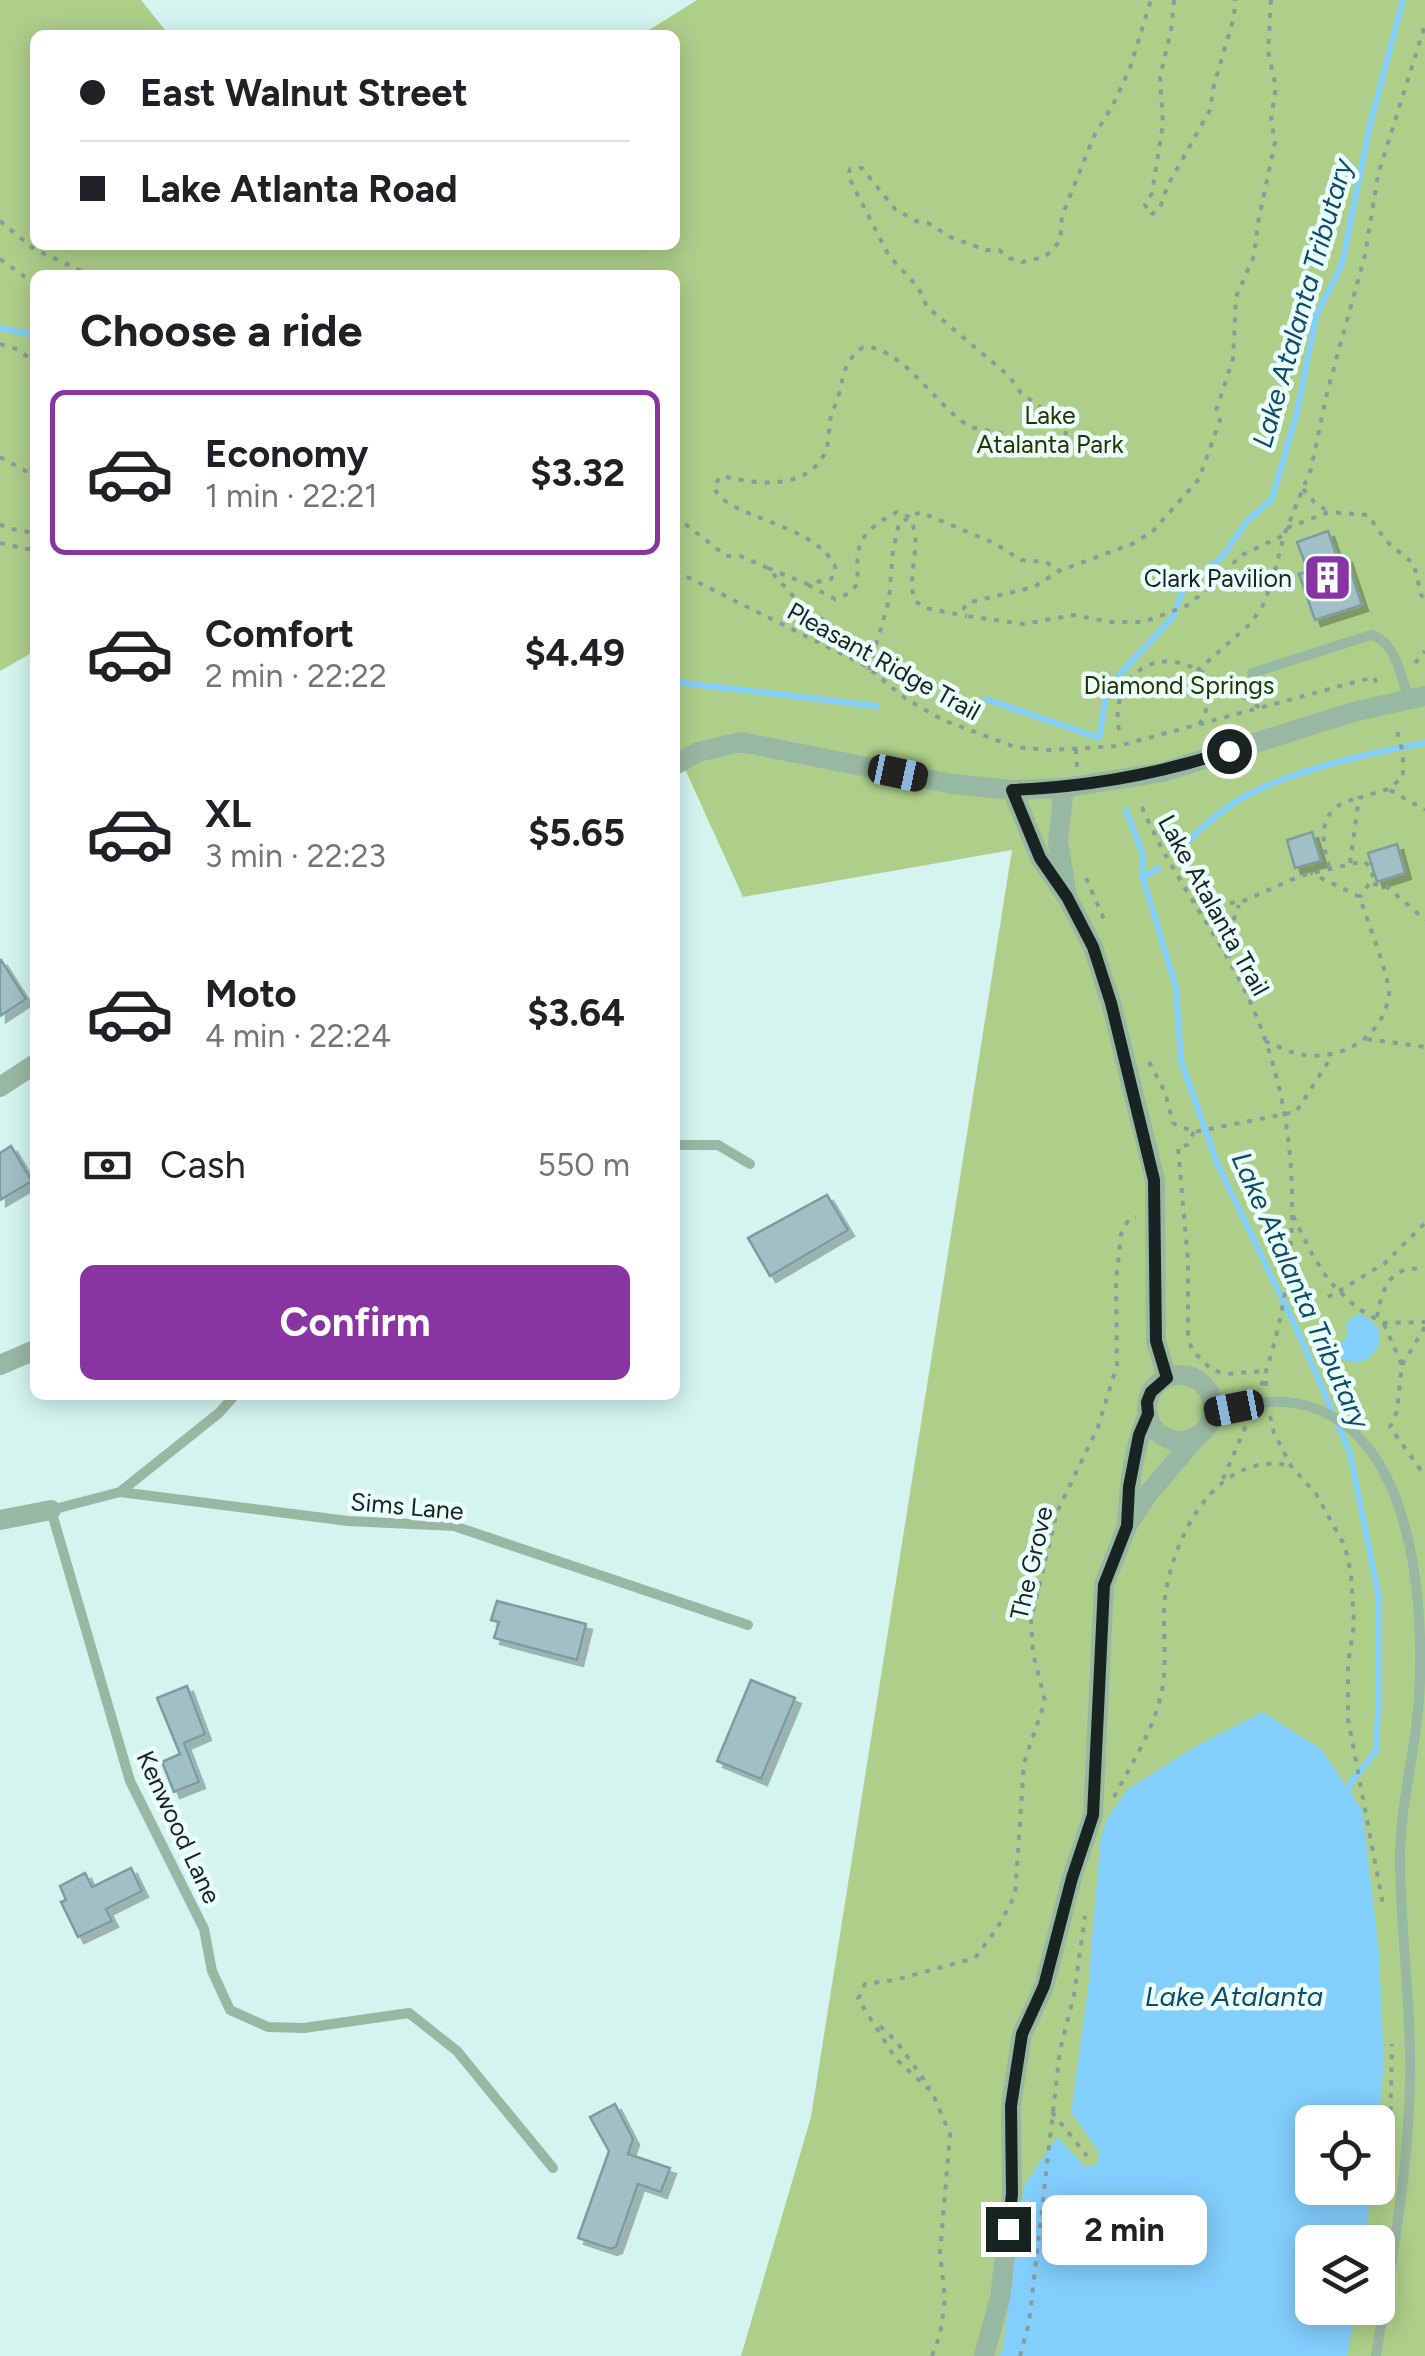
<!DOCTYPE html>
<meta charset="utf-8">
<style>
body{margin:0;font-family:Figtree,sans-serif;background:#f6f6f6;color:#202124;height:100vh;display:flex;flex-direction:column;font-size:38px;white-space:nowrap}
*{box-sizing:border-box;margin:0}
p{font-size:32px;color:#757577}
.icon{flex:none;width:55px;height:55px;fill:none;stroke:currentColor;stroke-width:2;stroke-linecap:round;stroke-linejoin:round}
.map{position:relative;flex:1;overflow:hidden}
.side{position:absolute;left:30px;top:270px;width:650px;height:1130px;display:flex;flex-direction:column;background:#fff;border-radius:15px;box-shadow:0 5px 25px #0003}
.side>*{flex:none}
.hud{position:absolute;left:30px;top:30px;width:650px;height:220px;border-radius:15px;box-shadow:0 5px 25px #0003;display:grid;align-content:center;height:220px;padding:0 50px;background:#fff}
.controls{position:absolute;left:1295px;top:2105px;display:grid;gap:20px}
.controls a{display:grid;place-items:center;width:100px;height:100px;border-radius:15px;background:#fff;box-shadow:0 5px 25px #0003;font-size:50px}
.end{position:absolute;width:45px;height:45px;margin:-22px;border:12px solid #182422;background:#fff;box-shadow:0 0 0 5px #fff}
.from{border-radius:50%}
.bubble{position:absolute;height:70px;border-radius:15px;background:#fff;box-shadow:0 5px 25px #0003;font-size:32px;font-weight:700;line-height:70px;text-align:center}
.car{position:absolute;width:30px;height:60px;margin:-30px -15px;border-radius:12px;box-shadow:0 0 8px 2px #0007;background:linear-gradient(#222 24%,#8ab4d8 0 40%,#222 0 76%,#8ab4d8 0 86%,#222 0)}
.hud b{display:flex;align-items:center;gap:35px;height:95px;font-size:38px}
.hud b+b{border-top:2px solid #e0e0e0}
.hud i{width:25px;height:25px;background:#202124}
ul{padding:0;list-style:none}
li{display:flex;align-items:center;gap:30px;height:165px;margin:0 20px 15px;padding:0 30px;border:5px solid transparent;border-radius:15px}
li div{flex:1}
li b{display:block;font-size:38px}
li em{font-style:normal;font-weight:700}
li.active{border-color:#8834a2}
li>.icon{width:90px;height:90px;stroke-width:1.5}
h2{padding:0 50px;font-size:45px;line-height:120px}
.pay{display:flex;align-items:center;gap:25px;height:110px;padding:0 50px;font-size:38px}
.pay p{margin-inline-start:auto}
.primary-button{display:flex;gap:20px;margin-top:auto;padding:20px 50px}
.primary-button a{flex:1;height:115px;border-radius:15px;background:#8834a2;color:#fff;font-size:40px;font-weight:700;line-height:115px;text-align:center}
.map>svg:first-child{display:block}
</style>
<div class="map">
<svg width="1425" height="2356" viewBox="0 0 1425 2356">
<defs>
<filter id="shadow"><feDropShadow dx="6" dy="6" stdDeviation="0" flood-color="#0004"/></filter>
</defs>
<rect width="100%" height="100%" fill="#d4f5ef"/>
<!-- green -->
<path fill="#aecf8a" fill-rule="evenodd" d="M0 0H141L169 35H35V245H675V35H641L697 0H1425V2356H741L811 2117 1012 850 743 897 675 747V275H35V651L0 671ZM1312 2122H1378V2188H1312ZM1312 2242H1378V2308H1312Z"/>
<!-- water -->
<path fill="#82cefc" d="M1360 1313 1378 1327 1380 1344C1371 1362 1353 1369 1337 1355V1347L1348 1335 1346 1323Z
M1263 1712 1322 1750 1362 1810 1379 1951 1384 2065 1378 2124 1312 2122V2188H1371L1365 2242H1312V2308H1356L1347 2356H999L1003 2347 1024 2186 1057 2137 1085 2167 1096 2165 1099 2152 1071 2112 1088 1989 1100 1844 1106 1820 1128 1789 1198 1745Z"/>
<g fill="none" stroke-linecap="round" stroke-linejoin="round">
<!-- stream -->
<path stroke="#82cefc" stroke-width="6" d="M0 328 35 335
M675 682 877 706
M986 699 1099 738 1106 696 1118 676 1173 617 1184 587 1221 558 1247 521 1272 499 1297 412 1316 316 1342 264 1370 125 1403 0
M1126 810 1143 855V878L1176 988 1181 1061 1217 1163 1299 1334 1350 1453 1379 1598V1691L1376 1751 1351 1782 1347 1793
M1177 853C1198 830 1223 807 1251 793 1303 768 1368 753 1425 743
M1143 878 1158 868"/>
</g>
<!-- building -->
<path fill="#a0c0c6" stroke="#7d9ca1" stroke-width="2.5" filter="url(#shadow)" d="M1328 531 1338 560 1346 557 1362 605 1315 620 1299 574 1308 571 1297 542Z
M1312 832 1321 861 1295 868 1287 840Z
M1397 844 1405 873 1377 882 1368 853Z
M1 960 26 999 0 1016V961Z
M11 1146 32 1181 0 1200V1153Z
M827 1195 848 1230 770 1276 748 1238Z
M497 1601 586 1624 577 1660 494 1638 499 1622 491 1620Z
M751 1680 795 1698 761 1779 717 1761Z
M187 1686 205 1734 184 1743 199 1782 174 1792 162 1762 180 1754 157 1698Z
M131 1868 142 1891 106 1909 112 1921 78 1937 61 1902 66 1900 60 1886 85 1873 92 1887Z
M615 2104 633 2139 628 2154 670 2168 661 2192 638 2184 616 2247 611 2249 578 2238 609 2151 590 2117Z"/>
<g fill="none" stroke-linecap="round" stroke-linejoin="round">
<!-- path -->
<path stroke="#869e9a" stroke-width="4" stroke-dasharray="5 8" stroke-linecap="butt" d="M1174 0 1171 31 1160 77 1163 124 1152 193 1145 205 1151 215 1160 208 1168 185 1210 110 1214 85 1234 17 1235 0
M1271 0 1268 51 1276 87 1271 119 1275 142 1258 223 1254 256 1236 297 1233 359 1216 411 1220 420 1199 479 1152 532 1132 544 1059 571 1034 587 967 603 964 608 967 616 1023 624 1074 615 1110 622H1144L1186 606 1212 586 1240 556 1284 535
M0 221 34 249 90 275
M0 259 35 284
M0 344 19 350 35 363
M0 457 35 476
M1303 489 1315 503 1329 512
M675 516 726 556H740L768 568 801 605 852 640 866 659V666
M0 524 6 528 35 533
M1287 528 1329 512 1368 515 1386 541 1414 564 1421 595 1425 599
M0 543 27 549 35 548
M768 568 807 584 831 579 836 569C819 522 718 518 714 485L722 476C755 484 804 491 824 455 830 444 828 429 831 416 833 409 837 402 839 394 844 373 845 360 863 347 900 345 935 404 966 424 979 432 996 430 1010 436 1023 443 1038 454 1053 449 1065 446 1067 435 1065 425L1021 393 1009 376 927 307 918 287 889 256 848 176 850 169 862 168 895 209 916 221 928 223 950 237 986 250H999L1009 258 1022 262 1045 257 1060 241 1062 216 1094 136 1113 105 1130 68 1151 0
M675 571 866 666 906 699 943 720 1015 747 1050 750 1118 746 1374 677 1379 688
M808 585 835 599C866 589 855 578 858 553 861 532 880 521 897 512L909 517C925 544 905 573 915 601L925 608 967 616
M1415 663 1425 651
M869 670 889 600 893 550 899 523 920 512 994 543 1021 560 1046 562 1058 570
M1197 671 1251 623 1263 605 1272 582 1284 535 1311 469 1327 393 1365 255 1378 175 1425 25
M1197 671C1208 692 1212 706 1198 726
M1119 730C1111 692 1138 653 1180 663 1200 667 1242 697 1262 709
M1076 749 1077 767
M1390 790 1425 810
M1142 807C1168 869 1208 920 1239 979 1304 1103 1307 1256 1261 1386
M1350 863 1359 798 1388 789 1403 777V753L1395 724
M1329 867C1320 835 1318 806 1359 798
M1086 878 1106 924
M1373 884 1385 885 1425 920
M1191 901 1239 903 1300 876 1364 861 1371 868 1373 878 1360 897
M1229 958 1227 938 1239 905
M1367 1039 1425 1047
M1265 1041C1275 1045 1285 1050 1295 1053 1336 1064 1383 1040 1389 995 1391 981 1365 915 1360 897L1311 873
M1149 1062 1165 1092 1173 1123 1194 1132 1296 1112 1332 1056
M1194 1132 1187 1145 1178 1147 1188 1261V1334L1192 1350 1212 1370 1226 1374 1265 1371
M1293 1216 1312 1254 1329 1281 1357 1308 1383 1323 1425 1322
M1339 1291 1385 1263 1425 1223
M1328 1297 1335 1293
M1377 1317C1382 1288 1391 1263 1425 1270
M1384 1324 1402 1365
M1425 1327 1402 1365 1397 1411 1390 1427 1425 1476
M1266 1386V1371
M1270 1416 1274 1433 1291 1466 1316 1494 1345 1546 1351 1574 1354 1624 1348 1665V1719L1384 1910
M1223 1479 1249 1419
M1114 1797C1131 1765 1151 1734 1160 1699 1168 1670 1163 1638 1164 1607 1169 1543 1215 1448 1291 1466
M880 2026 896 2041 930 2088
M1052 2112 1087 2156
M1384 2189 1390 2130 1392 2044
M932 2356 940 2335 945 2299 940 2253 950 2134 932 2092 896 2059 858 1999 865 1984 895 1980 975 1958 998 1927 1015 1895 1024 1763 1045 1701 1033 1653 1031 1620 1057 1512 1098 1427 1117 1365 1116 1282 1121 1234 1129 1219 1136 1217
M1020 2356 1029 2323 1060 2050 1074 1995 1085 1916"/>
<!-- service -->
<path stroke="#99b8a3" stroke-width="10" d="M1252 673 1371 635C1396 641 1401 678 1409 699
M675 1145H718L750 1164
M1212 1412C1236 1407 1263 1400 1287 1402 1414 1416 1425 1602 1419 1699 1415 1756 1399 1808 1400 1865 1401 1931 1410 1996 1410 2062 1411 2161 1392 2258 1376 2356
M120 1492 219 1413 235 1395
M553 2168 457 2051 409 2013 304 2028 268 2027 230 2010 212 1971 204 1929 130 1781 51 1510 120 1492 348 1521 454 1526 748 1625"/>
<!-- minor -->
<path stroke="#99b8a3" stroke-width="20" d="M675 765 698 752 741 742 952 784 1012 790 1064 788 1163 772 1353 712 1425 696
M1064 788 1058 842 1066 890
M1012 790 1040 858 1067 897 1093 947 1111 1003 1155 1180 1156 1341 1167 1378
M0 1087 35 1064
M0 1365 35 1350
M1147 1408a33 33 0 1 1 66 0a33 33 0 1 1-66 0Z
M0 1520 51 1510
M1127 1524C1129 1486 1133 1449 1148 1414
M984 2356 1000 2298 1012 2195 1011 2105 1022 2034 1044 1987 1072 1877 1093 1815 1104 1585 1127 1526 1148 1494 1198 1435"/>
</g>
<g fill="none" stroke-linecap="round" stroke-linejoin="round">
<!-- route -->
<path stroke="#182422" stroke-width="12" d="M1008 2229 1012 2194 1011 2106 1022 2034 1044 1986 1072 1878 1093 1815 1104 1585 1127 1526 1129 1487 1139 1435 1148 1414 1147 1402 1151 1392 1167 1378 1156 1341 1154 1180 1111 1003 1093 947 1067 897 1040 858 1012 790C1088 787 1156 775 1229 751"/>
</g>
<!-- icons -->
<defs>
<symbol id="building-square" viewBox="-11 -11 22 22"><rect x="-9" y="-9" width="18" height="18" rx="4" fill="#8834a2" stroke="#ebfffb"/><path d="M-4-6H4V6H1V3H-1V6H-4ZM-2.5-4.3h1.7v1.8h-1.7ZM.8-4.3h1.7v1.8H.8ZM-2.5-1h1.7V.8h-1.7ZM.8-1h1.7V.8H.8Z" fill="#fff"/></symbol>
</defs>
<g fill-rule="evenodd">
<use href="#building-square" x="1300" y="550" width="55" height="55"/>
</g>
<g text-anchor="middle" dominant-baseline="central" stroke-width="9" stroke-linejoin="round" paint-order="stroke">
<!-- park labels -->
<g font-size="25" fill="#233603" stroke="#ebfffb">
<text x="1050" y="415">Lake<tspan x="1050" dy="29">Atalanta Park</tspan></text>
<text x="1179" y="685">Diamond Springs</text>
</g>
<!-- poi labels -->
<g font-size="25" fill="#182422" stroke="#ebfffb" text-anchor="end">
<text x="1292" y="578">Clark Pavilion</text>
</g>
<!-- street labels -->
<g font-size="25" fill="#182422" stroke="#ebfffb">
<text transform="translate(884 661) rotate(29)">Pleasant Ridge Trail</text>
<text transform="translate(1214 905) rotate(61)">Lake Atalanta Trail</text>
<text transform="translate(407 1506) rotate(5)">Sims Lane</text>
<text transform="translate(1031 1563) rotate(-77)">The Grove</text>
<text transform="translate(179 1827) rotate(65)">Kenwood Lane</text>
</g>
<!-- water labels -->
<g font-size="28" font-style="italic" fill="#0f4c6a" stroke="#ebfffb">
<text transform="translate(1302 303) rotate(-74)">Lake Atalanta Tributary</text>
<text transform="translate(1301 1290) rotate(66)">Lake Atalanta Tributary</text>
<text x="1234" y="1996">Lake Atalanta</text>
</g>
</g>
</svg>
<div class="controls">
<a><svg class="icon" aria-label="locate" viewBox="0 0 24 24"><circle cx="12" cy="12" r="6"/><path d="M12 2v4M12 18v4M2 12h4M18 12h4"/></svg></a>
<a><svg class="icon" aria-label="layers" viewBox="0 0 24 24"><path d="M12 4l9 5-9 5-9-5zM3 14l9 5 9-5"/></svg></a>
</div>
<i class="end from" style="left:1229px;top:751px"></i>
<i class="end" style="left:1008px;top:2229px"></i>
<div class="bubble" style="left:1042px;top:2195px;width:165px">2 min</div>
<i class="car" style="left:898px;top:773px;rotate:102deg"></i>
<i class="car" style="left:1234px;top:1408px;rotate:259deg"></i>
<div class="hud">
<b><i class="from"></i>East Walnut Street</b>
<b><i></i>Lake Atlanta Road</b>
</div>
<section class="side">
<h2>Choose a ride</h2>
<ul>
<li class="active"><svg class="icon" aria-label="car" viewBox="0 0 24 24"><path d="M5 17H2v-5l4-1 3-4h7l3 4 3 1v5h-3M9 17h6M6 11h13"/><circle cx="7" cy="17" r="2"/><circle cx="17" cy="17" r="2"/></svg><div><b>Economy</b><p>1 min · 22:21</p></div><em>$3.32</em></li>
<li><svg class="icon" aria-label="car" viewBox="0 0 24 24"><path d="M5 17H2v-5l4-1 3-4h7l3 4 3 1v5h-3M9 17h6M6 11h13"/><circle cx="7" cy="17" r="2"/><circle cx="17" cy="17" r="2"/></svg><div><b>Comfort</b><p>2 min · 22:22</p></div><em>$4.49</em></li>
<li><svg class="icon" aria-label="car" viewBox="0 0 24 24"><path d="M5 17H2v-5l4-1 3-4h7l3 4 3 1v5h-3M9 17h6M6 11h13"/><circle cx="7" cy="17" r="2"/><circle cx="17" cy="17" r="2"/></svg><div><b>XL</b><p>3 min · 22:23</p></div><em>$5.65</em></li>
<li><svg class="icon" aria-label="car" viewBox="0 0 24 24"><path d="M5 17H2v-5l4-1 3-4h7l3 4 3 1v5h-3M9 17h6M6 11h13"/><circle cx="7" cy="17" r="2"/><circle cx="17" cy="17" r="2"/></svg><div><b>Moto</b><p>4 min · 22:24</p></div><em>$3.64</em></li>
</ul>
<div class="pay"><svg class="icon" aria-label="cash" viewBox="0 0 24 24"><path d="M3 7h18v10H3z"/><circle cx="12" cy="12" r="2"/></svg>Cash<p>550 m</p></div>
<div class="primary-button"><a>Confirm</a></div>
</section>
</div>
